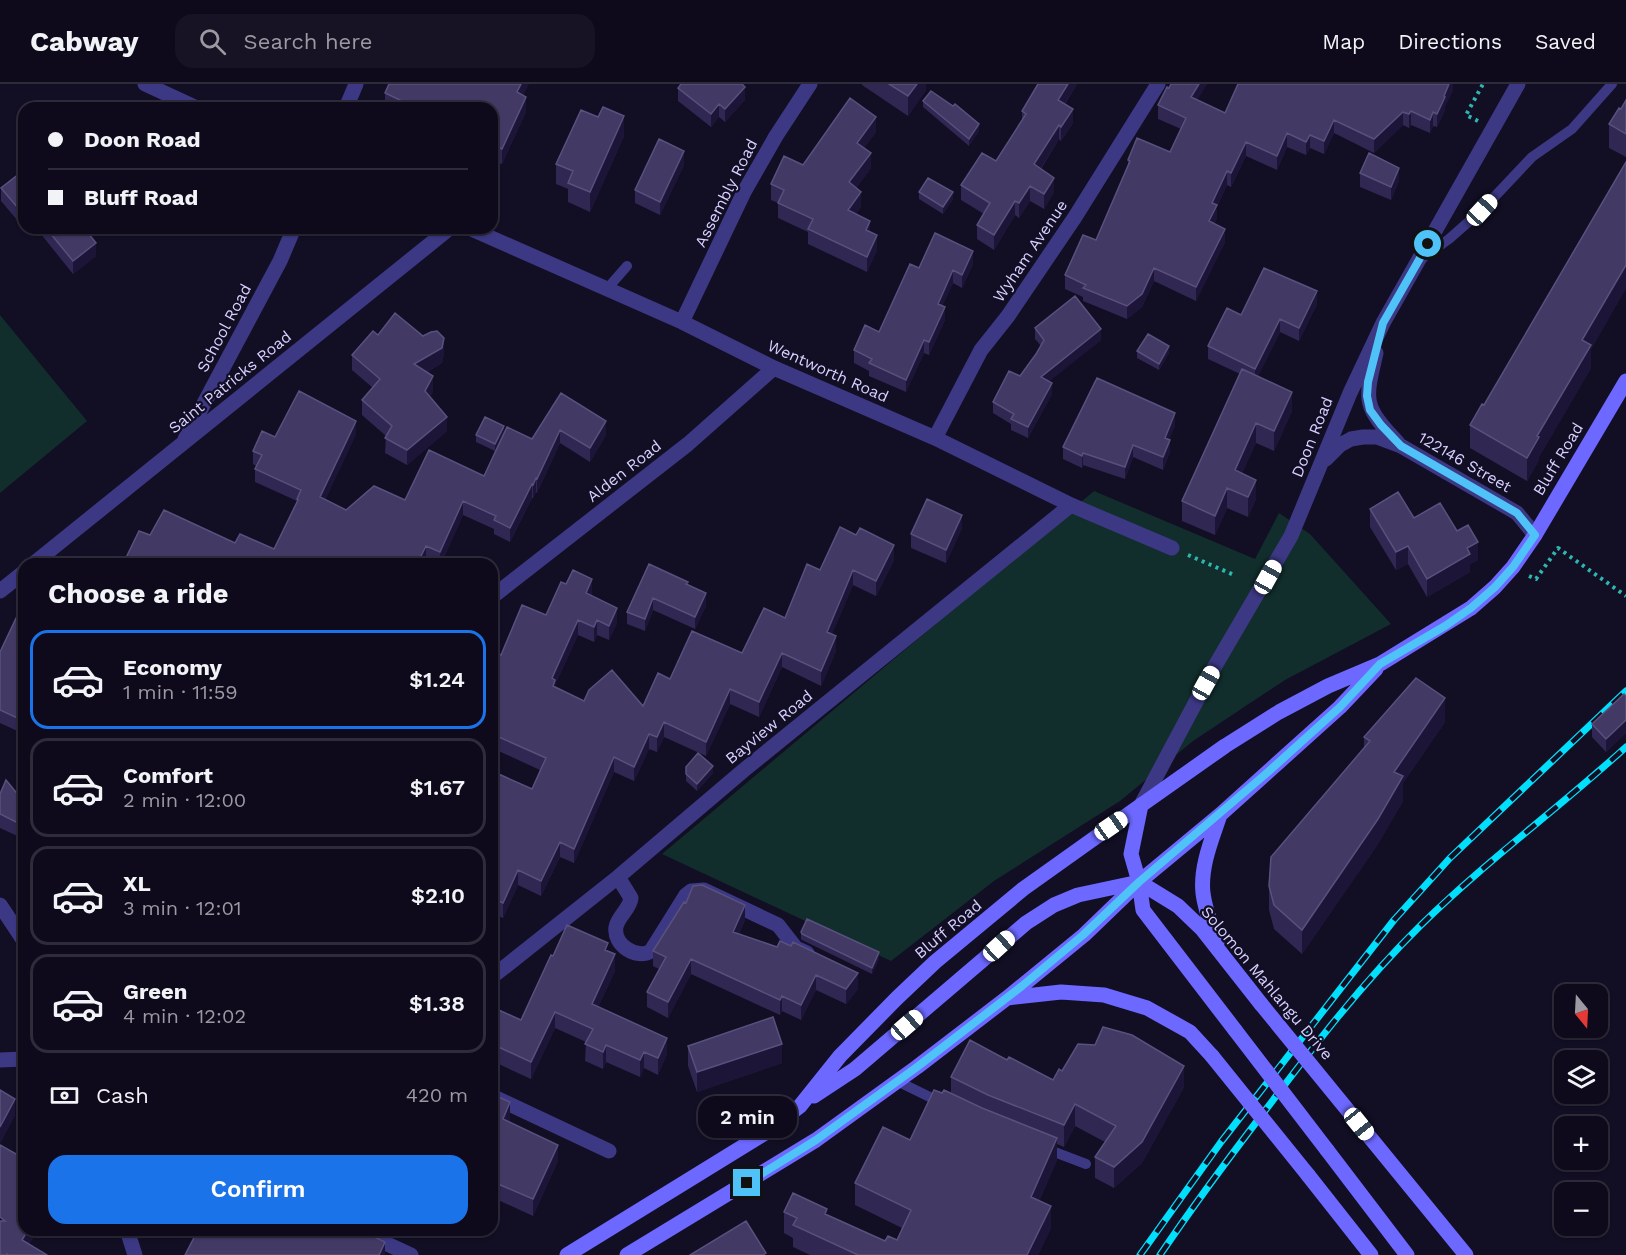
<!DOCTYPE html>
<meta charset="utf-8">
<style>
body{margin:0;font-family:"Work Sans",sans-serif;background:#171324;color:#f1f3f6;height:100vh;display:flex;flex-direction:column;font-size:22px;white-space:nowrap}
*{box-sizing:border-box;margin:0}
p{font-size:20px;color:#9b9aa3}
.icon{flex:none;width:33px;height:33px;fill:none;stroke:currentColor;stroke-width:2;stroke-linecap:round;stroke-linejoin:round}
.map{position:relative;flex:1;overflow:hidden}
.sheet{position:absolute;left:18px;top:474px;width:480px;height:678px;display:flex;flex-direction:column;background:#0e0a1b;border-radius:18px;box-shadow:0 2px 4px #0004,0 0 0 2px #2e2b3a}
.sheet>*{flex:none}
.top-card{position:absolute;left:18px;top:18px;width:480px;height:132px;border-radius:18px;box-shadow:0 2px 4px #0004,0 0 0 2px #2e2b3a;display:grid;align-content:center;height:132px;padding:0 30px;background:#0e0a1b}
.needle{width:39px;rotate:162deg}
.tools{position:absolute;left:1554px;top:900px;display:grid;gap:12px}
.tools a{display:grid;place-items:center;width:54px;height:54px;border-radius:12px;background:#0e0a1b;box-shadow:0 2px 4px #0004,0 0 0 2px #2e2b3a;font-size:30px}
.end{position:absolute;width:27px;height:27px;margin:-14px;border:8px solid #4fc3f7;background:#111;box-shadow:0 0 0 3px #111}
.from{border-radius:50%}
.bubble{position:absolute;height:42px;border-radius:18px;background:#0e0a1b;box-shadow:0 2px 4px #0004,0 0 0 2px #2e2b3a;font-size:20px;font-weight:600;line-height:42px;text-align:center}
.car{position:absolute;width:18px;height:36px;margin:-18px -9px;border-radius:8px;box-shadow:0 0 4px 2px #0007;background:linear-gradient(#fff 24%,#345 0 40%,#fff 0 76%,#345 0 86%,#fff 0)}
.top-card b{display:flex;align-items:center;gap:21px;height:57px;font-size:22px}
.top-card b+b{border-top:2px solid #2e2b3a}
.top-card i{width:15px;height:15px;background:#f1f3f6}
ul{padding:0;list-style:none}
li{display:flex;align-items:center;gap:18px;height:99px;margin:0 12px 9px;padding:0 18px;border:3px solid #2e2b3a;border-radius:18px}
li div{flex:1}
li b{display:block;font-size:22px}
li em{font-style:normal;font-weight:600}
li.on{border-color:#1a73e8}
li>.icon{width:54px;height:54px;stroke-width:1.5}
h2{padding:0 30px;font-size:27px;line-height:72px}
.pay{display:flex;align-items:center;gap:15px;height:66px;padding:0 30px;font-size:22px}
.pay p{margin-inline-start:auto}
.cta{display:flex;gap:12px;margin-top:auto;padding:12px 30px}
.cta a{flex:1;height:69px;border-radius:18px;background:#1a73e8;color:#fff;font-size:24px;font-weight:600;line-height:69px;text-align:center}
header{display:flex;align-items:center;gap:36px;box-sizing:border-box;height:84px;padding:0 30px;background:#0e0a1b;border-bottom:2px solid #2e2b3a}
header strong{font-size:28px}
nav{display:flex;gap:33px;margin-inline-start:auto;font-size:21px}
.search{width:420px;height:54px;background:#171324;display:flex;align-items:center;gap:15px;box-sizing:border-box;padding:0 21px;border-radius:18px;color:#9b9aa3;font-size:22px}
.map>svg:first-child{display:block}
</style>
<header>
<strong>Cabway</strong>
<div class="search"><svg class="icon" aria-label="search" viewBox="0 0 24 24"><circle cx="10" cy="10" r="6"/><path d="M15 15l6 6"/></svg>Search here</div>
<nav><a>Map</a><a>Directions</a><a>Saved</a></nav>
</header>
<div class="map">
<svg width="1626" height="1171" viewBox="0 0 1626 1171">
<rect width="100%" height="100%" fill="#120e24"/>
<!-- green -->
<path fill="#112e2d" d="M0 231 87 337 0 409Z
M1094 407 1255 475 1279 429 1310 450 1391 540 1285 596 1193 657 1120 717 994 797 891 877 662 770Z"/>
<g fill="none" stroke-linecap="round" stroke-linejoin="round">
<!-- path -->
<path stroke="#2db7b0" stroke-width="4" stroke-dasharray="3 4.5" stroke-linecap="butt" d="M1478 37 1466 31 1483 0
M1188 471 1234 491
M1529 492 1536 495 1558 464 1626 512"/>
<!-- service -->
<path stroke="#3c3884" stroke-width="10" d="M1421 175 1449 155 1482 126 1532 73 1572 45 1612 0
M606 206 627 182
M897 997 942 1019
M1044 1064 1086 1080"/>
<!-- minor -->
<path stroke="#3c3884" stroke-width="15" d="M145 0 197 24
M346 24 356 0
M469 144 682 238 774 284 935 354 1071 421 1172 464
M682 238 744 108 776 52 810 0
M1376 269C1365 317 1362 321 1398 359
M935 354 981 266 1008 232 1075 133 1158 0
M185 355 280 177 294 144
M1326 375 1340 361 1351 355 1363 353H1377L1401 362 1517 429 1535 451
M33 480 450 144
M0 507 24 488
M492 513 688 360 774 284
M1141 721 1215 582 1291 452 1350 309 1383 239 1518 0
M618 793 631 814C630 825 618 832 616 843 613 861 637 876 651 867L686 811 691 807 704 806 778 841 796 864 807 869
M492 893 618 793 744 686 1071 421
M0 976 24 975
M492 1012 609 1067
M357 1146 411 1171"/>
<!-- tertiary -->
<path stroke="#3c3884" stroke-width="15" d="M0 821 24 857
M127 1146 135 1171"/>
<!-- secondary -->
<path stroke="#6d68ff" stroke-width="15" d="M1141 721 1131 770 1139 798 1143 826 1235 946
M1139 798 1178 822 1202 845 1261 920
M1217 859C1212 843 1205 826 1203 809 1200 783 1212 755 1220 731
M1007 914 1061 908 1104 911 1147 924 1190 948 1212 972
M814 1012 855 985 1026 839 1054 821 1078 811 1139 798
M1359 1040 1466 1171
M1327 1066 1407 1171
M1308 1091 1371 1171
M567 1171 765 1049 800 1022 840 972 897 914 935 878 1023 805 1096 753 1225 662 1279 628 1328 602 1380 580 1471 524 1495 503 1513 483 1535 451 1626 297
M627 1171 816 1056 917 983 1007 914 1084 851 1139 798 1221 730 1340 623 1376 585"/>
<defs>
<path id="rail" d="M1140 1171 1221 1058 1394 836 1450 774 1626 607
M1160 1171C1193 1122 1228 1075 1264 1028 1314 962 1361 900 1421 841 1485 778 1559 724 1626 663"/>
</defs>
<!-- rail casing -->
<use href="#rail" stroke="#00e0fc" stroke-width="7"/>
<!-- rail -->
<use href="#rail" stroke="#120e24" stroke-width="4.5" stroke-dasharray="14" stroke-linecap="butt"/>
<!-- secondary-bridge -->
<path stroke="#6d68ff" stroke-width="15" d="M1261 920 1359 1040
M1235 946 1327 1066
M1212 972 1308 1091"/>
</g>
<!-- wall -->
<path fill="#302752" d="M862 0H926V6L908 32 862 1Z
M1038 0H1077L1065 20 1073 39 1061 57 1059 55 1041 85 1054 108 1044 125 1030 117 1019 134 1015 131 994 166 977 155V141L984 130 961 116V101L996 77 1022 37V27Z
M1171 0H1207L1197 16 1225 29 1453 0V6L1445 22V26L1437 43 1433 42 1430 49 1411 41 1409 44 1403 41 1374 69 1334 49 1324 70 1310 64 1306 71 1287 63 1277 86 1246 72 1231 103 1227 101 1217 123V134L1214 140 1225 158 1196 217 1154 197 1142 223 1127 235 1083 217V213L1065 205V191L1096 156 1128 83V76L1170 68 1181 45 1158 35V21Z
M678 4 745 16 725 38 719 33 711 43 678 17Z
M385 9 523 11 526 28 502 80 492 76V24H385Z
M1626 16V73L1609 64V40Z
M923 17 953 22 979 47 969 62 923 23Z
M598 33 624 52 590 128 568 118V105L556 100V80Z
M876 48 864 64 871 84 856 104 861 123 856 130 870 148 877 166 867 188 808 160V148L778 134V119L771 116V100L803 81Z
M1626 78V204L1591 265V284L1539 373V376L1527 397 1470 364V341L1484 321Z
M684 81 660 131 635 119V106Z
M24 86V142L23 143 1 117V104Z
M1360 89 1399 97 1391 116 1360 103Z
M919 108 953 115 943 130 919 115Z
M36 144H84L96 172 73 190Z
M973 180 962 204 953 199 942 222 945 236 929 271 924 269 906 308 869 292V287L854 279V266L879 248 919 184Z
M1317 220 1299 257 1280 248 1258 292 1292 327 1274 367 1256 359 1242 389 1256 415 1248 433 1227 424 1215 451 1182 437V417L1240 290 1208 275V262L1241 231Z
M1035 244 1101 256 1049 297 1052 310 1028 354 1011 346V340L993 329V318L1020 292 1036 270 1041 262 1035 255Z
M378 251 444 269 442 279 427 288 433 307 430 313 447 347 407 381 385 369 386 352 362 331V316L373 304 352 286V271Z
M1137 267 1169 269 1159 286 1137 274Z
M561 309 606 351 590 378 560 359 537 409 536 408 533 414H532L510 458 494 450V445L463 431 441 480H436L426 475 423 480H123L150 451 235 459 274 465 297 420V417L255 398V385L256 382 253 380V367L275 353 356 350 325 416 346 426 405 416 484 392 495 367 476 358V351L504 348 532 355Z
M1175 342 1169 355 1170 368 1163 386 1133 373 1125 395 1083 381 1082 384 1063 375V363Z
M1370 425 1414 434 1457 447 1478 476 1470 480V488L1427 513 1408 480 1396 486 1370 443Z
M962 444 946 479 911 464V450Z
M894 476 876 512 853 501 832 550 836 567 821 602 782 583 759 633 730 620 706 672 664 653 657 668 649 665 634 697 614 688 574 779 560 773 541 812 518 801 503 834 492 829V687L532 705 540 686 492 664V567L501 571 546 531 592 509 591 512 617 539 609 556 597 551 594 558 578 551 555 601V604L584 617 643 622 670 595 742 569 785 534 820 486Z
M649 480 688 501 706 522 695 545 653 526 645 547 627 540V528Z
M24 530V650L0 639V568Z
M1626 612V649L1606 668 1592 653V640Z
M1445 638 1403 699V717L1378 760 1302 870 1274 845 1269 826V802L1364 664V653Z
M686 683 713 689 697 707 686 697Z
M0 710 24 718V755L0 744Z
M745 836 739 850 858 905 846 920 816 906 801 936 782 927 780 931 691 890 668 934 647 923V908L659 885 653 882V867Z
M801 848 879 875 872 890 802 856 801 855Z
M608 867 615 887 598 923 667 970 658 991 644 984 640 993 606 978 603 985 585 977 586 958 555 944 531 995 492 977V923L521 936 553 872Z
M688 962 782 979 697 1008 688 982Z
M1007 976 1053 996 1062 987 1184 1003 1142 1079 1114 1104 1095 1094V1073L1105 1058 1075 1042 1064 1063 1057 1060V1076L1039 1117 1051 1144 1038 1171H810L793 1163V1154L784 1149V1128L827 1131 885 1157 897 1156 902 1144 855 1121V1099L910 1056 942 1009H951V993Z
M492 1016 510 1035 509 1038 558 1077 533 1132 498 1116 492 1129Z
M463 1146H484L481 1154Z"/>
<!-- shaded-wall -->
<path fill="#1c1538" d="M521 0H529L517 24V8Z
M917 0H926V6L908 32V12Z
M1068 0H1077L1058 30V16Z
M1199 0H1207L1191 27V13Z
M1449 0H1453V6L1445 22V26L1437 43V30Z
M745 3V16L725 38V25Z
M526 13V28L502 80V65Z
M719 20V33L711 43V30Z
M1073 25V39L1061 57V43Z
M1411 27V41L1409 44V30Z
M1403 28V41L1374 69V55Z
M1433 28V42L1430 49V36Z
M624 32V52L590 128V108Z
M876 33V48L857 74V59Z
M1334 36V49L1324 70V57Z
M979 40V47L969 62V55Z
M1059 41V55L1034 95V80Z
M1287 49V63L1277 86V72Z
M1310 51V64L1306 71V58Z
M1246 58V72L1231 103V89Z
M684 67V81L660 131V118Z
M871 69V84L849 113V98Z
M1399 84V97L1391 116V103Z
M1227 87V101L1217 123V134L1209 151V137L1212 119Z
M1054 94V108L1044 125V110Z
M1030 102V117L1019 134V119Z
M861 108V123L848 142V126Z
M953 108V115L943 130V123Z
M1015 117V131L994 166V151Z
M24 129V142L23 143V130Z
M870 137V152L866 146Z
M1225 145V158L1196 217V203Z
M877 151V166L867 188V173Z
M96 159V172L73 190V177Z
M973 167V180L962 204V191Z
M1626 181V204L1591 265V284L1539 373V376L1527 397V374L1582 256Z
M1154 184V197L1142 223 1127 235V222Z
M953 186V199L938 233V220Z
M1317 207V220L1299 257V244Z
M945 223V236L929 271V258Z
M1280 235V248L1255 298V285Z
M1101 245V256L1041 304V293Z
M444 254V269L442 279 414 295V280Z
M924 256V269L906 308V296Z
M1169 262V269L1159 286V280Z
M433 292V307L425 322V307Z
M1052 299V310L1028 354V343Z
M1292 308V327L1274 367V347Z
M1175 329V342L1165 366V354Z
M447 333V347L407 381V366Z
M356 337V350L320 427V413Z
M606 337V351L590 378V364Z
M1256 339V359L1235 405V386Z
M504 342V349L495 367V360Z
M560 346V359L537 409V395Z
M1170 356V368L1163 386V373Z
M1133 361V373L1125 395V383Z
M1083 369V381L1082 384V372Z
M536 394V408L533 414V401Z
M1256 396V415L1248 433V413Z
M532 400V414L510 458V444Z
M1227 404V424L1215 451V432Z
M463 417V431L441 480H440V468Z
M962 431V444L946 479V466Z
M1478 458V476L1470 480V488L1427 513V495L1467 464Z
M894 461V476L876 512V497Z
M426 462V475L423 480H417Z
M1408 462V480L1396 486V468Z
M853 486V501L827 562V548Z
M592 495V509L586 524V509Z
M706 509V522L695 545V533Z
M653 514V526L645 547V535Z
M617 524V539L609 556V542Z
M578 536V551L555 601V611L553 617 552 594Z
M597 536V551L594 558V543Z
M836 552V567L821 602V587Z
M782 569V583L759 633V618Z
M730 605V620L706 672V658Z
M1445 614V638L1403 699V717L1378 760 1302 870V846L1394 688Z
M1626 636V649L1606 668V655Z
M664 638V653L657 668V653Z
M649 650V665L634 697V683Z
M614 673V688L574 779V765Z
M713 682V689L697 707V700Z
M560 758V773L541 812V797Z
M518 786V801L503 834V819Z
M745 821V836L733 863V848Z
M879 868V875L872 890V884Z
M615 870V887L592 936V920Z
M691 875V890L668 934V918Z
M858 889V905L846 920V905Z
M816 891V906L801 936V921Z
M782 912V927L780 931V916Z
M555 928V944L531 995V978Z
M667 954V970L658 991V974Z
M782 960V979L697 1008V988Z
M606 961V978L603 985V968Z
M644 968V984L640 993V976Z
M1184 982V1003L1142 1079 1114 1104V1083Z
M15 1015V1032L0 1060V1043Z
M510 1018V1035L503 1051V1035Z
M1075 1020V1042L1064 1063V1041Z
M1057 1054V1076L1031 1135V1113Z
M558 1061V1077L533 1132V1115Z
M498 1100V1116L492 1129V1112Z
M1051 1122V1144L1038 1171H1027Z
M28 1146H38L23 1171 22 1156Z
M481 1146H484L481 1154Z
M385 1158V1171H379Z"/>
<!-- building -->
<path fill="#423965" stroke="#59517d" stroke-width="1.5" d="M389 0H521L517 8 526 13 502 65 492 60V24H413L403 23 404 18 385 9Z
M681 0H742L745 3 725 25 719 20 711 30 678 4Z
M889 0H917L908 12Z
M1038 0H1068L1058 16 1073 25 1061 43 1059 41 1034 80 1054 94 1044 110 1030 102 1019 119 1015 117 994 151 977 141 990 119 961 101 982 69 996 77 1026 30 1022 27Z
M1171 0H1199L1191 13 1225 29 1238 0H1449L1444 12 1445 13 1437 30 1433 28 1430 36 1411 27 1409 30 1403 28 1374 55 1334 36 1324 57 1310 51 1306 58 1287 49 1277 72 1246 58 1231 89 1227 87 1212 119 1217 121 1209 137 1225 145 1196 203 1154 184 1142 210 1127 222 1083 204 1086 201 1065 191 1083 151 1096 156 1130 77 1128 76 1137 54 1170 68 1186 34 1158 21 1167 3 1169 4Z
M931 7 953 22 955 20 979 40 969 55 923 17Z
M850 14 876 33 857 59 871 69 849 98 861 108 848 126 870 137 866 146 877 151 867 173 808 145 813 135 778 119 784 106 771 100 784 72 803 81Z
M1626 16V50L1609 40 1619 24 1621 25Z
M603 23 624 32 590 108 568 99 573 87 556 80 581 26 598 33Z
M659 55 684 67 660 118 635 106Z
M1369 69 1399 84 1391 103 1360 89Z
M1626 78V181L1582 256 1591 261 1537 352 1539 353 1527 374 1470 341 1482 320 1484 321Z
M24 86V129L23 130 1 104Z
M928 94 953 108 943 123 919 108Z
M46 144H84L96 159 73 177Z
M935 149 973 167 962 191 953 186 938 220 945 223 929 258 924 256 906 296 869 279 872 275 854 266 865 241 879 248 910 180 919 184Z
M1264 184 1317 207 1299 244 1280 235 1255 285 1208 262 1227 224 1241 231Z
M1075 212 1101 245 1041 293 1052 299 1028 343 1011 335 1014 330 993 318 1009 287 1020 292 1036 270 1044 256 1035 244Z
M395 229 423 252 431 248 437 247 444 254 442 264 414 280 433 292 425 307 447 333 407 366 385 354 392 342 362 316 380 295 352 271 373 247 378 251Z
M1148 250 1169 262 1159 280 1137 267Z
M1242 285 1292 308 1274 347 1256 339 1235 386 1256 396 1248 413 1227 404 1215 432 1182 417Z
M1097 294 1175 329 1165 354 1170 356 1163 373 1133 361 1125 383 1083 369 1082 372 1063 363Z
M299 307 356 337 320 413 346 426 374 402 405 416 429 366 484 392 507 343 532 355 561 309 606 337 590 364 560 346 537 395 536 394 533 401 532 400 510 444 494 436 496 432 463 417 440 468 426 462 417 480H310L300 475 298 480H123L139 447 150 451 164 426 235 459 240 450 274 465 298 416 297 415 301 406 255 385 262 371 253 367 262 347 275 353Z
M485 333 504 342 495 360 476 351Z
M1398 408 1414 434 1440 419 1457 447 1468 441 1478 458 1467 464 1470 470 1427 495 1408 462 1396 468 1370 425Z
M927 415 962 431 946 466 911 450Z
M840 443 856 451 860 444 894 461 876 497 853 486 827 548 836 552 821 587 782 569 759 618 730 605 706 658 664 638 657 653 649 650 634 683 614 673 574 765 560 758 541 797 518 786 503 819 492 814V687L532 705 546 674 492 650V567L501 571 522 521 546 531 561 498 566 500 573 486 592 495 586 509 617 524 609 542 597 536 594 543 578 536 552 594 555 596 553 602 584 617 589 606 612 586 643 622 658 589 670 595 692 547 742 569 764 524 785 534 807 480 820 486Z
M649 480 688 498 686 500 706 509 695 533 653 514 645 535 627 528Z
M19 528 24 530V637L0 626V568Z
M1416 594 1445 614 1394 688 1403 692 1378 735 1302 846 1274 821 1269 802 1271 773 1370 657 1364 653Z
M1624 610 1626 612V636L1606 655 1592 640Z
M698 669 713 682 697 700 686 690V683Z
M6 696 24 718V742L0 730V710Z
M702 801 745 821 733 848 777 863 780 857 791 862 793 858 858 889 846 905 816 891 801 921 782 912 780 916 691 875 668 918 647 908 666 873 653 867 684 818 686 819 693 802Z
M807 835 879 868 872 884 802 850 801 848Z
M567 841 608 859 605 866 615 870 592 920 667 954 658 974 644 968 640 976 606 961 603 968 585 960 593 945 555 928 531 978 492 960V923L521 936 551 871 553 872Z
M773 933 782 960 697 988 688 962Z
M1103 943 1132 951 1184 982 1142 1058 1114 1083 1095 1073 1116 1042 1075 1020 1064 1041 988 1011 951 993 970 956 1007 976 1009 973 1053 996 1059 985 1062 987 1078 960 1095 961Z
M0 1006 15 1015 0 1043Z
M934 1006 942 1009 944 1006 982 1024 1057 1054 1031 1113 1051 1122 1027 1171H858L793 1141 797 1134 784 1128 793 1109 827 1125 825 1130 885 1157 888 1152 897 1156 911 1126 855 1099 883 1043 910 1056Z
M494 1011 510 1018 503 1035 558 1061 533 1115 498 1100 492 1112V1016Z
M0 1061 23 1074 24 1072V1146H28L22 1156 47 1171H8L7 1170V1171H0V1137H5L0 1133Z
M746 1137 766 1169 763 1171H690Z
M198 1146H360L385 1158 379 1171H185Z"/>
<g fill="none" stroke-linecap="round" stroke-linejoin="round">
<!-- route -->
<path stroke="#4fc3f7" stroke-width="8" d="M747 1099 816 1056 917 983 1022 902 1083 851 1139 798 1268 688 1340 623 1380 580 1445 542 1471 524 1495 503 1513 483 1535 451 1517 429 1401 362 1381 341 1370 326 1367 312 1368 298 1383 239 1428 160"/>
</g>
<g text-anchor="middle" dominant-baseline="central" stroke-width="4.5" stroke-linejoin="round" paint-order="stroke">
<!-- street labels -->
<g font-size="16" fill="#d7d1ff" stroke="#120e24">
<text transform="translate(726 109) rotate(-63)">Assembly Road</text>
<text transform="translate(1030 167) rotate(-56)">Wyham Avenue</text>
<text transform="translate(224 244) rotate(-62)">School Road</text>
<text transform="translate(828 287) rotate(24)">Wentworth Road</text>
<text transform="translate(230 298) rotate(-39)">Saint Patricks Road</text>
<text transform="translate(1312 353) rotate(-68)">Doon Road</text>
<text transform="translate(1558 375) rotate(-59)">Bluff Road</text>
<text transform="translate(1465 378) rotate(30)">122146 Street</text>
<text transform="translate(624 387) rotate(-38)">Alden Road</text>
<text transform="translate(769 643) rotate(-39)">Bayview Road</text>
<text transform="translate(948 845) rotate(-40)">Bluff Road</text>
<text transform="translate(1267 899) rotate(50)">Solomon Mahlangu Drive</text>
</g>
</g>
</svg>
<div class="tools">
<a><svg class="needle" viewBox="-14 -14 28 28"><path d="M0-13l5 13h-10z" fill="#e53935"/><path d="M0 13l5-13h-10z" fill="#9b9aa3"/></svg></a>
<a><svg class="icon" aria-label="layers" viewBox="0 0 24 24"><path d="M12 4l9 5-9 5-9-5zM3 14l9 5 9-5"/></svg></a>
<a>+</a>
<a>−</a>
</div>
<i class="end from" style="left:1428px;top:160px"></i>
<i class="end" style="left:747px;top:1099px"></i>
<div class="bubble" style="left:698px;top:1012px;width:99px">2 min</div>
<i class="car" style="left:1482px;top:126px;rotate:43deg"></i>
<i class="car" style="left:1268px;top:493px;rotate:29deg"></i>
<i class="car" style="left:1206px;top:599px;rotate:29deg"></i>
<i class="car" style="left:1111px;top:742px;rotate:55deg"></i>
<i class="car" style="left:999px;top:862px;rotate:48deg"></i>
<i class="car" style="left:907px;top:941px;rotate:49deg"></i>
<i class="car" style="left:1359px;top:1040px;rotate:141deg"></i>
<div class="top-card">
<b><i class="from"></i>Doon Road</b>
<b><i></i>Bluff Road</b>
</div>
<section class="sheet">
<h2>Choose a ride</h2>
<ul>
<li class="on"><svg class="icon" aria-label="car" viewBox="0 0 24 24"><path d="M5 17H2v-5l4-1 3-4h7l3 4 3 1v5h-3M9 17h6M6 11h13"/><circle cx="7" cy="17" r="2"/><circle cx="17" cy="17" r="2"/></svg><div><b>Economy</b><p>1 min · 11:59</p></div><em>$1.24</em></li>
<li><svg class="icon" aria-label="car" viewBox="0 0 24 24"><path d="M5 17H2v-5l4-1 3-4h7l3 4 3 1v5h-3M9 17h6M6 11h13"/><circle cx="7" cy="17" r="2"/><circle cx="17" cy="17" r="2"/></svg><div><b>Comfort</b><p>2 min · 12:00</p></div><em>$1.67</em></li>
<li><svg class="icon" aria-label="car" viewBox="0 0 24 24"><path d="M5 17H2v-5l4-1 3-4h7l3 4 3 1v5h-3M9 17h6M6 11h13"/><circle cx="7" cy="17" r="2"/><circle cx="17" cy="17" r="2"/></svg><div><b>XL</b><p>3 min · 12:01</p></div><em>$2.10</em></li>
<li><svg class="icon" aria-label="car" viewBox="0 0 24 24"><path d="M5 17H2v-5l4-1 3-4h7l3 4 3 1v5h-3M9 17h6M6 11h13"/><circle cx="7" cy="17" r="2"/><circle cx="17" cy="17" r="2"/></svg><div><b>Green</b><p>4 min · 12:02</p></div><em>$1.38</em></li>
</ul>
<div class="pay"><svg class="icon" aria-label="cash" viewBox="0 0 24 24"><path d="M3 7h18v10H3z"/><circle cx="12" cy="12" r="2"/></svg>Cash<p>420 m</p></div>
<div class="cta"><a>Confirm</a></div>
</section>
</div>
